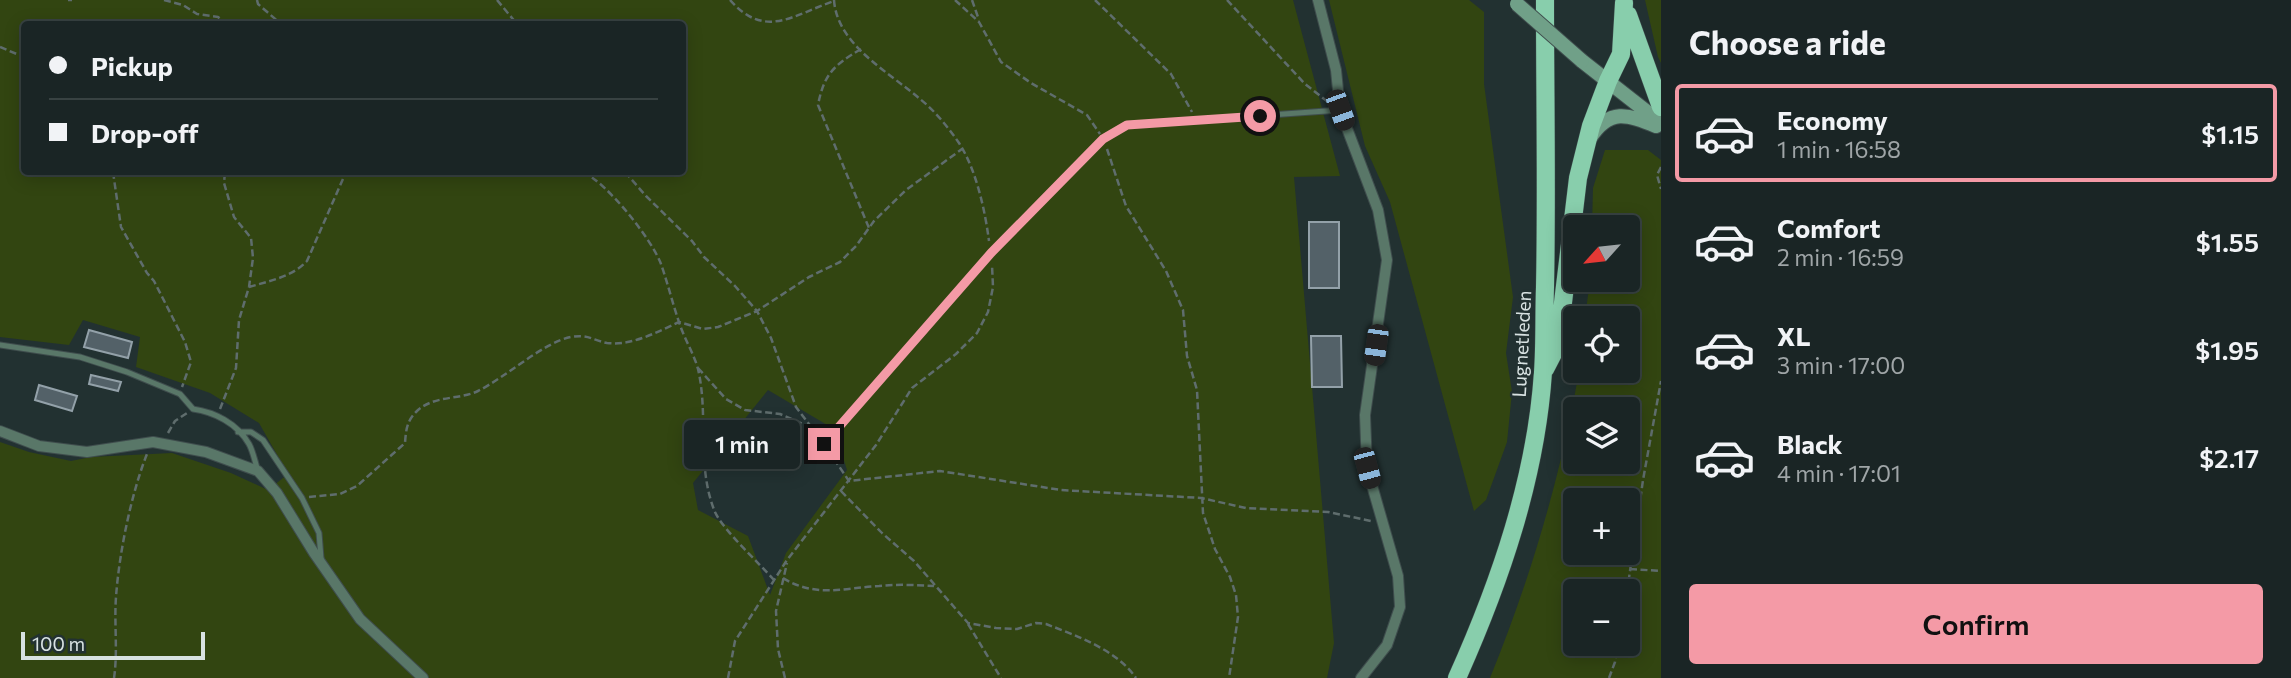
<!DOCTYPE html>
<meta charset="utf-8">
<style>
body{margin:0;font-family:Commissioner,sans-serif;background:#232d2d;color:#f1f3f6;height:100vh;display:flex;flex-direction:column;font-size:26px;white-space:nowrap}
*{box-sizing:border-box;margin:0}
p{font-size:23px;color:#9fa5a7}
.icon{flex:none;width:38px;height:38px;fill:none;stroke:currentColor;stroke-width:2;stroke-linecap:round;stroke-linejoin:round}
.map{position:relative;flex:1;overflow:hidden}
.drawer{display:flex;flex-direction:column;background:#1a2525;width:630px}
.drawer>*{flex:none}
.guide{position:absolute;left:21px;top:21px;width:665px;height:154px;border-radius:7px;box-shadow:0 4px 18px #0003,0 0 0 2px #384242;display:grid;align-content:center;height:154px;padding:0 28px;background:#1a2525}
.needle{width:46px;rotate:243deg}
.tools{position:absolute;left:1563px;top:215px;display:grid;gap:14px}
.tools a{display:grid;place-items:center;width:77px;height:77px;border-radius:7px;background:#1a2525;box-shadow:0 4px 18px #0003,0 0 0 2px #384242;font-size:35px}
.scale{position:absolute;left:21px;bottom:18px;width:184px;box-sizing:border-box;padding-left:7px;border:4px solid #d8e2e2;border-top:0;font-size:19px;line-height:24px;white-space:nowrap;color:#d8e2e2;-webkit-text-stroke:5px #223131;paint-order:stroke}
.end{position:absolute;width:32px;height:32px;margin:-16px;border:9px solid #f49aa6;background:#111;box-shadow:0 0 0 4px #111}
.from{border-radius:50%}
.bubble{position:absolute;height:49px;border-radius:7px;background:#1a2525;box-shadow:0 4px 18px #0003,0 0 0 2px #384242;font-size:23px;font-weight:600;line-height:49px;text-align:center}
.car{position:absolute;width:21px;height:42px;margin:-21px -10px;border-radius:9px;box-shadow:0 0 5px 2px #0007;background:linear-gradient(#222 24%,#8ab4d8 0 40%,#222 0 76%,#8ab4d8 0 86%,#222 0)}
.guide b{display:flex;align-items:center;gap:24px;height:66px;font-size:26px}
.guide b+b{border-top:2px solid #384242}
.guide i{width:18px;height:18px;background:#f1f3f6}
ul{padding:0;list-style:none}
li{display:flex;align-items:center;gap:21px;height:98px;margin:0 14px 10px;padding:0 14px;border:4px solid transparent;border-radius:7px}
li div{flex:1}
li b{display:block;font-size:26px}
li em{font-style:normal;font-weight:600}
li.current{border-color:#f49aa6}
li>.icon{width:63px;height:63px;stroke-width:1.5}
h2{padding:0 28px;font-size:32px;line-height:84px}
.cta{display:flex;gap:14px;margin-top:auto;padding:14px 28px}
.cta a{flex:1;height:80px;border-radius:7px;background:#f49aa6;color:#111;font-size:28px;font-weight:600;line-height:80px;text-align:center}
main{display:flex;flex:1;min-height:0}
.map>svg:first-child{display:block}
</style>
<main>
<div class="map">
<svg width="1661" height="678" viewBox="0 0 1661 678">
<rect width="100%" height="100%" fill="#223131"/>
<!-- green -->
<path fill="#324511" fill-rule="evenodd" d="M0 0H1293L1340 176 1294 177 1334 643 1327 678H0V442L29 452 71 461 91 457 172 453 231 473 268 490 288 474 259 423 210 393 136 367 140 337 83 320 69 345 0 337ZM24 24H682V172H24ZM768 390 834 429 847 470 786 553 770 595 748 536 698 510 693 483Z
M1329 0H1469L1484 12V84L1513 297 1506 353 1512 392 1507 442 1486 500 1474 511 1390 202 1365 146Z
M1645 0H1661V63L1658 57Z
M1605 150H1648L1661 160V678H1490C1530 580 1561 476 1579 371H1628V318H1585L1590 280H1628V228L1592 227 1593 188ZM1575 410H1628V462H1575ZM1628 500V553H1575V500ZM1575 592H1628V644H1575Z"/>
<!-- building -->
<path fill="#536168" stroke="#93a1a9" stroke-width="2" d="M1309 222H1339V288H1309Z
M89 330 132 342 128 358 84 347Z
M1311 336H1341L1342 387H1312Z
M91 375 121 382 118 391 89 384Z
M39 385 77 396 72 411 35 400Z"/>
<g fill="none" stroke-linecap="round" stroke-linejoin="round">
<defs>
<path id="service" d="M0 345 80 357 127 372 180 394 193 409C214 412 237 423 249 444 253 451 255 462 258 471
M238 432H251L263 440 302 498 319 533 321 558
M824 444 991 253 1103 139 1127 125 1340 110"/>
<path id="minor" d="M1318 0 1336 70 1340 110 1378 210 1387 260 1365 415 1367 468 1398 576 1400 607 1387 645 1361 678
M0 431 39 446 87 452 153 442 206 452 258 471 277 493 314 553 360 619 423 678"/>
<path id="secondary" d="M1582 61 1661 123
M1590 138C1609 108 1628 114 1656 126"/>
<path id="trunk" d="M1628 15 1661 107
M1545 369 1558 344 1578 178 1591 126 1608 81 1621 54 1624 3
M1457 678C1500 582 1536 478 1543 372 1545 344 1544 315 1545 287 1547 192 1545 96 1545 0"/>
</defs>
<!-- service casing -->
<use href="#service" stroke="#3f4d4d" stroke-width="7"/>
<!-- minor casing -->
<use href="#minor" stroke="#3f4d4d" stroke-width="12"/>
<!-- secondary casing -->
<use href="#secondary" stroke="#3f4d4d" stroke-width="16"/>
<!-- trunk casing -->
<use href="#trunk" stroke="#3f4d4d" stroke-width="19"/>
<!-- path -->
<path stroke="#5f6d6d" stroke-width="2.5" stroke-dasharray="7 3.5" stroke-linecap="butt" d="M68 0H72
M164 0 183 5 197 14 218 17 226 24
M257 0 258 4 281 24
M497 0 517 24
M730 0C765 40 793 15 834 1
M834 0C837 45 889 72 920 99 935 111 948 127 959 143 976 169 985 210 989 241
M955 0 979 22 1001 62 1031 83 1087 115 1100 134
M972 0 979 20
M1095 0 1171 74 1192 112
M1227 0 1305 84 1328 102
M0 47 24 57
M861 49C834 65 824 74 818 105L869 228
M1107 149 1126 206 1166 271 1183 310 1187 356 1197 390 1203 513 1215 549 1230 577 1236 595 1238 617 1229 678
M1661 167 1657 175 1661 189
M113 172 121 227 147 273 154 281 185 342 191 362 182 387
M583 172C607 183 651 238 661 264 668 284 673 305 680 325 685 340 694 354 698 369 709 416 696 466 715 512 723 530 760 564 774 580
M625 172 646 196 692 241 704 257 735 286 757 311 771 338 796 407 818 436
M249 287C269 281 292 277 307 261L346 172
M698 368 726 399 745 410 780 414 812 428
M220 409 236 368 239 320 249 287 253 258 251 238 234 217 224 183 225 172
M168 433 175 421 187 413
M828 450 849 481 940 471 1061 490 1201 498 1246 508 1328 512 1371 521
M841 491 882 533 914 561 968 623 996 628 1017 629 1036 623 1046 624C1077 636 1117 650 1136 678
M309 497 340 494 357 486 405 443C406 429 407 420 418 410 436 395 459 400 478 391 506 377 544 342 571 337 588 334 592 340 607 343 632 346 657 332 679 322L703 329 718 327 757 311 809 277 840 262 856 246 874 221 906 190 962 149
M1630 569 1661 571
M783 578C815 598 844 588 879 586 897 584 916 585 934 586
M1627 592 1643 480 1661 381
M968 624 1001 678
M114 678C118 651 114 624 116 597 119 554 131 494 147 454
M728 678 735 641 787 560 876 445 912 388 956 354 977 333 988 312 993 287 992 265
M785 678 778 649 776 611 787 563
M1609 678 1615 662 1618 644"/>
<!-- service -->
<use href="#service" stroke="#597768" stroke-width="5"/>
<!-- minor -->
<use href="#minor" stroke="#597768" stroke-width="10"/>
<!-- secondary -->
<use href="#secondary" stroke="#70a088" stroke-width="14"/>
<!-- trunk -->
<use href="#trunk" stroke="#88ceac" stroke-width="18"/>
<defs>
<path id="secondary-bridge" d="M1517 4 1582 61"/>
</defs>
<!-- secondary-bridge casing -->
<use href="#secondary-bridge" stroke="#3f4d4d" stroke-width="16" stroke-linecap="butt"/>
<!-- secondary-bridge -->
<use href="#secondary-bridge" stroke="#70a088" stroke-width="14"/>
</g>
<g fill="none" stroke-linecap="round" stroke-linejoin="round">
<!-- route -->
<path stroke="#f49aa6" stroke-width="9" d="M824 444 991 253 1103 139 1127 125 1260 116"/>
</g>
<g text-anchor="middle" dominant-baseline="central" stroke-width="5" stroke-linejoin="round" paint-order="stroke">
<!-- street labels -->
<g font-size="19" fill="#d8e2e2" stroke="#223131">
<text transform="translate(1521 344) rotate(-87)">Lugnetleden</text>
</g>
</g>
</svg>
<div class="tools">
<a><svg class="needle" viewBox="-14 -14 28 28"><path d="M0-13l5 13h-10z" fill="#e53935"/><path d="M0 13l5-13h-10z" fill="#9fa5a7"/></svg></a>
<a><svg class="icon" aria-label="locate" viewBox="0 0 24 24"><circle cx="12" cy="12" r="6"/><path d="M12 2v4M12 18v4M2 12h4M18 12h4"/></svg></a>
<a><svg class="icon" aria-label="layers" viewBox="0 0 24 24"><path d="M12 4l9 5-9 5-9-5zM3 14l9 5 9-5"/></svg></a>
<a>+</a>
<a>−</a>
</div>
<div class="scale">100 m</div>
<i class="end from" style="left:1260px;top:116px"></i>
<i class="end" style="left:824px;top:444px"></i>
<div class="bubble" style="left:684px;top:420px;width:116px">1 min</div>
<i class="car" style="left:1340px;top:110px;rotate:160deg"></i>
<i class="car" style="left:1376px;top:345px;rotate:188deg"></i>
<i class="car" style="left:1367px;top:468px;rotate:165deg"></i>
<div class="guide">
<b><i class="from"></i>Pickup</b>
<b><i></i>Drop-off</b>
</div>
</div>
<section class="drawer">
<h2>Choose a ride</h2>
<ul>
<li class="current"><svg class="icon" aria-label="car" viewBox="0 0 24 24"><path d="M5 17H2v-5l4-1 3-4h7l3 4 3 1v5h-3M9 17h6M6 11h13"/><circle cx="7" cy="17" r="2"/><circle cx="17" cy="17" r="2"/></svg><div><b>Economy</b><p>1 min · 16:58</p></div><em>$1.15</em></li>
<li><svg class="icon" aria-label="car" viewBox="0 0 24 24"><path d="M5 17H2v-5l4-1 3-4h7l3 4 3 1v5h-3M9 17h6M6 11h13"/><circle cx="7" cy="17" r="2"/><circle cx="17" cy="17" r="2"/></svg><div><b>Comfort</b><p>2 min · 16:59</p></div><em>$1.55</em></li>
<li><svg class="icon" aria-label="car" viewBox="0 0 24 24"><path d="M5 17H2v-5l4-1 3-4h7l3 4 3 1v5h-3M9 17h6M6 11h13"/><circle cx="7" cy="17" r="2"/><circle cx="17" cy="17" r="2"/></svg><div><b>XL</b><p>3 min · 17:00</p></div><em>$1.95</em></li>
<li><svg class="icon" aria-label="car" viewBox="0 0 24 24"><path d="M5 17H2v-5l4-1 3-4h7l3 4 3 1v5h-3M9 17h6M6 11h13"/><circle cx="7" cy="17" r="2"/><circle cx="17" cy="17" r="2"/></svg><div><b>Black</b><p>4 min · 17:01</p></div><em>$2.17</em></li>
</ul>
<div class="cta"><a>Confirm</a></div>
</section>
</main>
